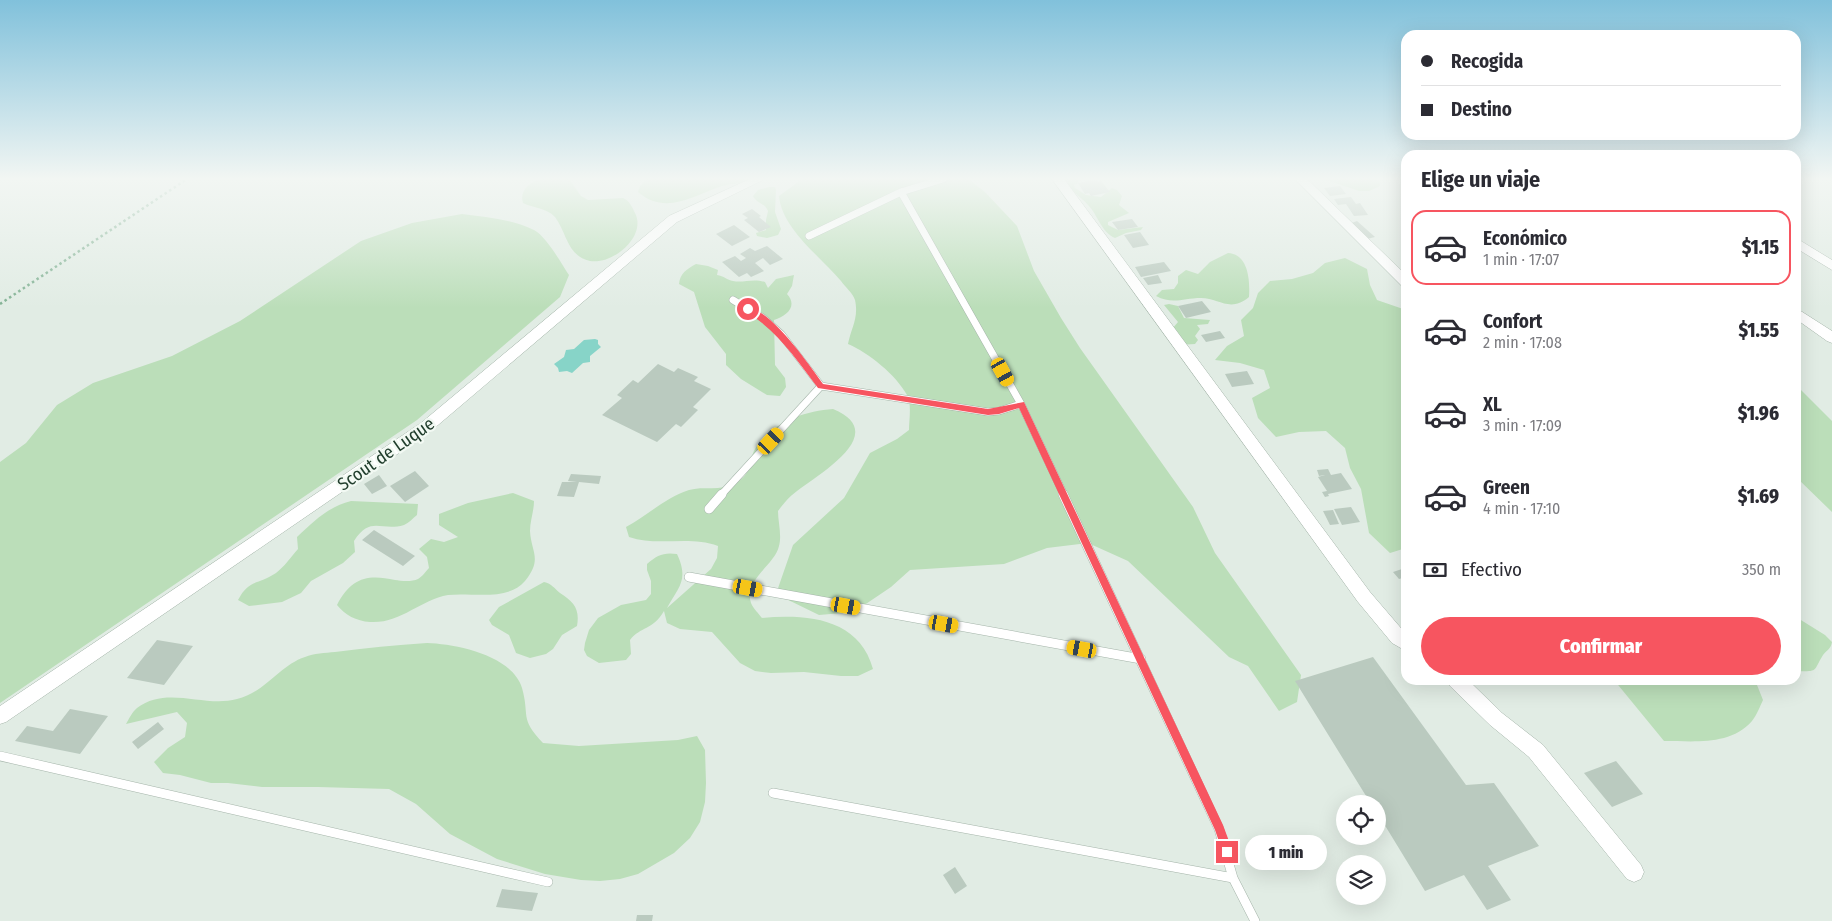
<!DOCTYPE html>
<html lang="es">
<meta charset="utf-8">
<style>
body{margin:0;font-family:"Fira Sans Condensed",sans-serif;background:#f7f7f7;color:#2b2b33;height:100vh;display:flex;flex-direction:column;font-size:19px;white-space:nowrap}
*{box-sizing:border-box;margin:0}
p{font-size:16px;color:#7c7c81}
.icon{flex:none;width:28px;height:28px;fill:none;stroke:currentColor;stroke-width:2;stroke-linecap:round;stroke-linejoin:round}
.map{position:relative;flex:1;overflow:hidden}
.drawer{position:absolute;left:1401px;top:150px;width:400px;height:535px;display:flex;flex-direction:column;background:#fff;border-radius:15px;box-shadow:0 5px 20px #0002}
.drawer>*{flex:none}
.top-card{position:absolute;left:1401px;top:30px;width:400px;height:110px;border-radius:15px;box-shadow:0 5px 20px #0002;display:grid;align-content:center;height:110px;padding:0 20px;background:#fff}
.controls{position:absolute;left:1336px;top:795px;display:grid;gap:10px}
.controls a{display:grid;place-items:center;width:50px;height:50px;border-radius:50%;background:#fff;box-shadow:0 5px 20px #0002;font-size:25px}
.end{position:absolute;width:22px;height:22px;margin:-11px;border:6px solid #f75560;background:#fff;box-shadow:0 0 0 2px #fff}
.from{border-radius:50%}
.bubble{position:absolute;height:35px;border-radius:18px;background:#fff;box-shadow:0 5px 20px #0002;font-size:16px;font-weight:800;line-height:35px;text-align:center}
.car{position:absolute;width:15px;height:30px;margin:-15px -8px;border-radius:6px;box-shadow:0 0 4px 1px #0007;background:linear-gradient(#f5c518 24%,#345 0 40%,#f5c518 0 76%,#345 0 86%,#f5c518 0)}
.top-card b{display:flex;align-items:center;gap:18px;height:48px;font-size:19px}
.top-card b+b{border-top:1px solid #e1e1e2}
.top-card i{width:12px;height:12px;background:#2b2b33}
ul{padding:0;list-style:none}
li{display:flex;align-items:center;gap:15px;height:75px;margin:0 10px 8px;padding:0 10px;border:2px solid transparent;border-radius:15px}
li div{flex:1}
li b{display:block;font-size:19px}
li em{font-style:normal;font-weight:800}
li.on{border-color:#f75560}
li>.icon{width:45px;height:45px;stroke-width:1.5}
h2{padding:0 20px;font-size:22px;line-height:60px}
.pay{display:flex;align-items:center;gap:12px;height:55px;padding:0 20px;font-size:19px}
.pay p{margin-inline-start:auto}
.cta{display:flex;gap:10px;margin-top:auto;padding:10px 20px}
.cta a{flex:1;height:58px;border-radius:30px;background:#f75560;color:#fff;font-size:20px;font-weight:800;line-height:58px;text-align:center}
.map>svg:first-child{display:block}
</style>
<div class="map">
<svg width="1832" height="921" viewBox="0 0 1832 921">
<rect width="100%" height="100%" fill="#e1ece4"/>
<!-- green -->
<path fill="#bbdeb9" d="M542 179H569L581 196 588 200 623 198C630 201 632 207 635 213 647 236 613 265 590 261 567 256 567 233 555 217 547 208 533 208 523 203 519 190 530 182 542 179Z
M647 179H753C743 184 730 183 719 187 691 197 665 215 638 192L640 186Z
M802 179H968L985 192 1017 226 1034 271 1061 318 1080 348 1193 507 1215 553 1301 675 1297 702 1279 711 1248 666 1229 657 1128 561 1088 543 1047 548 1004 564 910 570 891 587 854 612 819 615 776 594 793 545 844 498 870 453 897 439 909 430C909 420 912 404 907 395 896 375 869 353 848 344 851 328 859 318 855 300 853 293 845 287 841 281 820 256 782 229 779 196Z
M1064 179H1078V183L1074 185 1075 188 1086 195 1101 197 1112 188 1117 190 1122 196 1119 205 1129 213 1108 222V225L1118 230 1143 227 1141 230 1126 233 1115 238C1101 232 1098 215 1088 205 1081 196 1067 190 1064 179Z
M1324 179H1376L1380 183V186L1369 191H1359Z
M769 187H775L776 190 775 212 781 229 778 235 767 238 757 236 756 233 766 230V220L768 211C765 203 756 203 753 196L758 190Z
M462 214C485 217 512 219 534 230 546 236 561 263 569 275L560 297 417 420 0 703V462L26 443 57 405 93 383 172 356 240 321 361 241 412 223Z
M1228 253C1249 254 1250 282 1249 297 1230 313 1219 298 1201 298 1183 298 1173 305 1156 296L1162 290 1174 289 1178 283V276L1186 270 1198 274 1210 262Z
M1345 258 1367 269 1370 285 1377 300 1406 310V548L1390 553 1369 533 1361 489 1350 468 1345 448 1326 431 1299 432 1276 437 1258 418 1252 398 1270 388 1264 370 1240 363 1215 360 1227 346 1244 336 1241 320 1253 308 1258 293 1270 281 1292 279 1313 273 1325 263Z
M696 264 708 266 718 270 717 275C724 276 727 280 733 281 744 283 753 278 765 282L768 288 776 279 794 275 792 286 787 294C798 306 787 316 774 320L775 365 785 378 786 387 780 396 767 395 741 379 726 365V354L705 327 694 292 679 284C680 273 687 269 696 264Z
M1169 304 1178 306 1184 318 1210 320 1208 324 1197 325 1200 329 1195 336 1198 340 1195 344 1178 345 1172 329 1178 322 1164 305Z
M1796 382 1799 388 1832 421V512L1796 477Z
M833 409C891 433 820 473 797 491 789 497 784 503 778 511 778 522 782 535 779 546 775 565 743 580 751 603 753 608 759 614 762 618 807 614 859 618 873 669L858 676H841L804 672 771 673 755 671 740 663 712 632 680 629 667 623 664 611C652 631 641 626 630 640L631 654 626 660 599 663 587 656 584 650 585 643 589 630 598 618 621 605 646 600 651 594V581L647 570V564C657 555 664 552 677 554 689 580 679 586 667 608L711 569 717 558 718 546C689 535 658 547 629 537L626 527C647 516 666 497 689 490 703 486 721 491 734 484 755 473 746 461 757 446 773 422 805 411 833 409Z
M513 493 534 501C534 511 530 521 530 531 531 552 543 559 525 581 507 602 472 592 448 595 420 600 400 624 370 622 356 621 345 615 337 605 351 578 367 574 395 580 401 581 412 582 418 579 422 577 426 571 429 568L427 557 419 549 431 539 444 542 458 537 439 525V514L468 503Z
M351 501 418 504 417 515C413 518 409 523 404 525 381 532 371 515 354 541L355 552 343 563 311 581 301 593 282 602 249 606 238 600C249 579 258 585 276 573 284 567 291 557 298 549L297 537C314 521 328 507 351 501Z
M544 582C552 584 554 588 560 593 574 602 580 609 577 626L562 635 553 649 546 654 530 658 516 653 509 635 492 625 489 620 499 607Z
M1796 617 1825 635 1832 642C1831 649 1827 650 1823 655 1813 671 1819 672 1796 671Z
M427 643C456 644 512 655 522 688 530 716 519 718 543 743L579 746 678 740 697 736 705 750 706 783 705 802 700 822 690 838 674 853 638 874 620 879 600 881 581 880 545 874 497 859 450 834 416 804 389 789 318 787H262L228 783H211L180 775 163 773 154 762 168 748 185 737 187 723 177 712 126 724C129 719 132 712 137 708 167 685 204 708 237 699 266 692 280 665 305 657 314 653 325 653 335 652 365 648 396 645 427 643Z
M1614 680H1755L1763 700C1760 706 1757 715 1752 721 1730 746 1694 741 1664 741Z"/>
<!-- water -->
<path fill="#87d4c8" d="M595 339 598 340V344L601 347 590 356V362L583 363 572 373 567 371 559 372 558 368 554 364 564 357 566 350 574 349 584 340Z"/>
<!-- building -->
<path fill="#bacabf" d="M1095 180 1097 182 1101 181 1110 192 1091 196 1089 193 1085 194 1078 183Z
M1340 186 1346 194 1330 196 1324 188Z
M1351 197 1356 204 1360 203 1368 215 1354 216 1346 204 1338 205 1334 199Z
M752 209 761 216 759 217 771 227 759 232 744 220 748 218 742 214Z
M1132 219 1138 227 1118 230 1112 222Z
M1357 221 1375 237 1367 239 1349 224Z
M734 225 750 237 732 246 716 234Z
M1140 232 1149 245 1133 248 1124 235Z
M767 246 783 259 770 265 763 258 755 263 764 271 751 277 747 273 739 277 722 262 735 256 741 261 746 258 740 254 750 248 755 251Z
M1164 262 1171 271 1141 277 1135 267Z
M1158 275 1162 283 1148 285 1143 278Z
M1202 301 1211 312 1186 318 1178 306Z
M1220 331 1225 338 1206 342 1201 335Z
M658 364 674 372 678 368 698 377 694 381 711 389 693 407 698 410 681 427 676 424 657 442 602 415 622 398 617 395 633 380 638 383Z
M1247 371 1254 384 1232 387 1225 374Z
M1328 469 1331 475 1341 473 1352 489 1328 494 1329 496 1325 497 1322 492 1327 491 1318 477 1325 475 1319 476 1317 470Z
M415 471 429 486 405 502 390 486Z
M571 474 601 476 599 484 579 482 574 497 557 496 562 482H577L568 481Z
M379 475 387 486 372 494 364 484Z
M1351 507 1360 522 1342 525 1334 509Z
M1333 510 1339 524 1330 525 1323 511Z
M374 530 415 556 403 566 362 540Z
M1402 569 1406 577 1399 579 1393 572Z
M157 640 193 646 164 685 127 678Z
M1373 657 1466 785 1494 783 1539 846 1488 866 1511 900 1487 910 1464 875 1425 891 1378 814V804H1371L1295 681Z
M70 709 108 716 80 754 15 741 27 726 53 731Z
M158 722 164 729 138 749 132 742Z
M1616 761 1643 794 1612 807 1584 773Z
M955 867 967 886 955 894 943 875Z
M502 889 538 893 532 911 496 907Z
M637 915H653L652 921H636Z"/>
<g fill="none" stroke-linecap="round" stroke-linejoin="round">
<defs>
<path id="lane-far1" d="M943 179 901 192 1021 404 1064 495
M809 236 901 192
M733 300 763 318 781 334 821 386
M721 495 821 386 988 412 999 411 1021 404"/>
<path id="lane" d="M1063 494 1219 829 1233 878 1255 921
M709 509 722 494
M689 577 1141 659
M0 756 548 882
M773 793 1233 878"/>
<path id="street" d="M750 179H765L677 222 431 431 6 722 0 724V706L421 423 669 216Z
M1052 179H1064L1370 592 1406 634V651L1392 643 1358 602Z
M1295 179H1307L1406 275V286L1401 285Z
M1796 238 1832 260V270L1796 248Z
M1796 308 1832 331V343L1827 341 1796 319Z
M1447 680H1468L1502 713 1543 745 1641 865 1644 872 1641 879 1634 882 1627 879 1529 757 1490 725 1450 686Z"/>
</defs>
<!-- lane-far1 casing -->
<use href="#lane-far1" stroke="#a4b4a9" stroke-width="8"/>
<!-- lane casing -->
<use href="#lane" stroke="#a4b4a9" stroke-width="10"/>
<!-- street casing -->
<use href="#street" stroke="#a4b4a9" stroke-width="1"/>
<!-- path -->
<path stroke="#81b193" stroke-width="2.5" stroke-dasharray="2.5 3" stroke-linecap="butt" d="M0 304 187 179"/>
<!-- lane-far1 -->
<use href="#lane-far1" stroke="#fff" stroke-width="7"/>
<!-- lane -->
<use href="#lane" stroke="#fff" stroke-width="9"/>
<!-- street -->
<use href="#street" fill="#fff" fill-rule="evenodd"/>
</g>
<!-- sky -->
<linearGradient id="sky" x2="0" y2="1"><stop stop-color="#81c1db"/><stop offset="0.58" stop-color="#f2f6f3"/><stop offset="1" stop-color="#f2f6f3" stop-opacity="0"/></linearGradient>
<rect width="1832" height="308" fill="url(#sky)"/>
<!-- route -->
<path fill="#f75560" d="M745 307C769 306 810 366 823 384L988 409 1024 402 1223 825 1233 852 1231 856 1227 858 1224 856 1215 830 1019 408 999 414 988 415 818 388C796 359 777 330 745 311Z"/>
<g text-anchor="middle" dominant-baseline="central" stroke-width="4.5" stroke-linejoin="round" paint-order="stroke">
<!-- street labels -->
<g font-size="18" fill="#213e2d" stroke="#f2f9f3">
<text transform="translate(386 454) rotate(-35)">Scout de Luque</text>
</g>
</g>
</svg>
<div class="controls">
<a><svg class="icon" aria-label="locate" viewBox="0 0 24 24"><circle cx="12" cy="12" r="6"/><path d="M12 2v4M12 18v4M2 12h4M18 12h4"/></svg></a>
<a><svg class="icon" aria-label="layers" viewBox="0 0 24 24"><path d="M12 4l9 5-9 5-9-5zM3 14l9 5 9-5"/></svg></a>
</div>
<i class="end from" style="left:748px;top:309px"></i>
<i class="end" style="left:1227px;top:852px"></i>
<div class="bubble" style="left:1245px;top:835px;width:82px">1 min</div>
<i class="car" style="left:1003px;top:372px;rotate:151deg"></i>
<i class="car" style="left:771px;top:441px;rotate:43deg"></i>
<i class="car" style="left:748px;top:588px;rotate:100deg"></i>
<i class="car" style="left:846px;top:606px;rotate:100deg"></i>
<i class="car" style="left:944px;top:624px;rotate:100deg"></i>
<i class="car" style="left:1082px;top:649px;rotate:280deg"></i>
<div class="top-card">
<b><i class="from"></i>Recogida</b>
<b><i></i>Destino</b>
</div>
<section class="drawer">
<h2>Elige un viaje</h2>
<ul>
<li class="on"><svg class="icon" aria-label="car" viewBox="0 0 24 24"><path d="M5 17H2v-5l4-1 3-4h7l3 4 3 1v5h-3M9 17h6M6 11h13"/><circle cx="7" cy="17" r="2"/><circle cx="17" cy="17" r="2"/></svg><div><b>Económico</b><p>1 min · 17:07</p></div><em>$1.15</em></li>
<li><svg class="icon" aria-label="car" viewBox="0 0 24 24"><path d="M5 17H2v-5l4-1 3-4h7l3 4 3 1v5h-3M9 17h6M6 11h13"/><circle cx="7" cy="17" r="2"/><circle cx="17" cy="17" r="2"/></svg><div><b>Confort</b><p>2 min · 17:08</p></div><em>$1.55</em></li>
<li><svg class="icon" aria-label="car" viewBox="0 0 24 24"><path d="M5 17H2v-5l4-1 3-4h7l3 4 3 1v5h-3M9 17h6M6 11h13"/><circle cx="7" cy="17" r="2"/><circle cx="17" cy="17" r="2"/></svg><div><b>XL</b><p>3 min · 17:09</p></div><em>$1.96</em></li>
<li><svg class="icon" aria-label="car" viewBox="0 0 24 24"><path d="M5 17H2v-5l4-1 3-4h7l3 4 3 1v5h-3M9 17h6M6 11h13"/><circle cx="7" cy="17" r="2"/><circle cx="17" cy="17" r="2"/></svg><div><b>Green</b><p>4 min · 17:10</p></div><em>$1.69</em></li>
</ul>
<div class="pay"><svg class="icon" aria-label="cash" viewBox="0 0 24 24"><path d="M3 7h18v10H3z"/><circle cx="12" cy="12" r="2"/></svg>Efectivo<p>350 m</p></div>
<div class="cta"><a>Confirmar</a></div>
</section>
</div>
